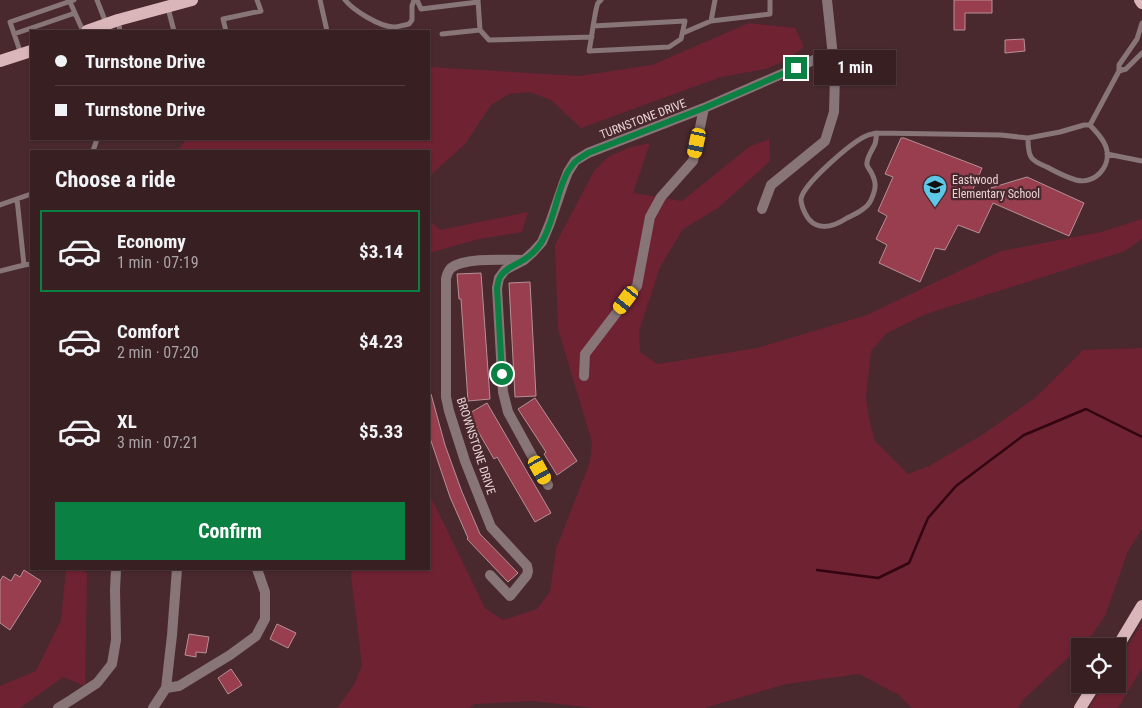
<!DOCTYPE html>
<meta charset="utf-8">
<style>
body{margin:0;font-family:"Roboto Condensed",sans-serif;background:#3e272a;color:#f1f3f6;height:100vh;display:flex;flex-direction:column;font-size:19px;white-space:nowrap}
*{box-sizing:border-box;margin:0}
p{font-size:16px;color:#aaa2a5}
.icon{flex:none;width:28px;height:28px;fill:none;stroke:currentColor;stroke-width:2;stroke-linecap:round;stroke-linejoin:round}
.map{position:relative;flex:1;overflow:hidden}
.details{position:absolute;left:30px;top:150px;width:400px;height:420px;display:flex;flex-direction:column;background:#371f22;border-radius:0px;box-shadow:0 1px 4px #0004,0 0 0 1px #513d40}
.details>*{flex:none}
.hud{position:absolute;left:30px;top:30px;width:400px;height:110px;border-radius:0px;box-shadow:0 1px 4px #0004,0 0 0 1px #513d40;display:grid;align-content:center;height:110px;padding:0 25px;background:#371f22}
.buttons{position:absolute;left:1071px;top:638px;display:grid;gap:10px}
.buttons a{display:grid;place-items:center;width:55px;height:55px;border-radius:0px;background:#371f22;box-shadow:0 1px 4px #0004,0 0 0 1px #513d40;font-size:25px}
.end{position:absolute;width:22px;height:22px;margin:-11px;border:6px solid #0b8043;background:#fff;box-shadow:0 0 0 2px #fff}
.from{border-radius:50%}
.bubble{position:absolute;height:35px;border-radius:0px;background:#371f22;box-shadow:0 1px 4px #0004,0 0 0 1px #513d40;font-size:16px;font-weight:700;line-height:35px;text-align:center}
.car{position:absolute;width:15px;height:30px;margin:-15px -8px;border-radius:6px;box-shadow:0 0 4px 1px #0007;background:linear-gradient(#f5c518 24%,#345 0 40%,#f5c518 0 76%,#345 0 86%,#f5c518 0)}
.hud b{display:flex;align-items:center;gap:18px;height:48px;font-size:19px}
.hud b+b{border-top:1px solid #513d40}
.hud i{width:12px;height:12px;background:#f1f3f6}
ul{padding:0;list-style:none}
li{display:flex;align-items:center;gap:15px;height:82px;margin:0 10px 8px;padding:0 15px;border:2px solid transparent;border-radius:0px}
li div{flex:1}
li b{display:block;font-size:19px}
li em{font-style:normal;font-weight:700}
li.active{border-color:#0b8043}
li>.icon{width:45px;height:45px;stroke-width:1.5}
h2{padding:0 25px;font-size:22px;line-height:60px}
.primary-button{display:flex;gap:10px;margin-top:auto;padding:10px 25px}
.primary-button a{flex:1;height:58px;border-radius:0px;background:#0b8043;color:#fff;font-size:20px;font-weight:700;line-height:58px;text-align:center}
.map>svg:first-child{display:block}
</style>
<div class="map">
<svg width="1142" height="708" viewBox="0 0 1142 708">
<rect width="100%" height="100%" fill="#49292e"/>
<!-- green -->
<path fill="#6f2232" d="M749 23 795 28 804 47 785 61 765 69 721 77 581 128 551 100 530 92 509 94 491 105 465 144 433 173 429 181V151H178L185 141 198 139H429V67L579 76 652 65Z
M769 139 770 161 718 208 683 229 660 267 639 331 640 352 658 364 757 348 867 315 1001 251 1101 232 1142 219V239L1125 251 926 314 887 333 871 351 866 397 869 419 875 441 908 474 929 466 982 435 1035 398 1083 350 1142 348V529L1128 551 1105 616 1091 636 1023 700 1018 708H912L899 695 859 674 786 684 704 708H593L533 701 474 704 470 708H337L354 685 362 665 351 576 352 569H429V493L485 608 503 620 537 609 550 592 556 549 590 462 592 442 558 329 555 245 594 171 608 157 628 148 650 143 633 193 682 201 749 147Z
M528 212 522 232 479 239 429 253V220L440 230Z
M66 569H79L87 573 85 686 63 677 20 708H0V686L36 671 61 620Z
M1142 623V668L1118 708H1089L1104 684H1118V662Z"/>
<g fill="none" stroke-linecap="round" stroke-linejoin="round">
<!-- stream -->
<path stroke="#320510" stroke-width="2.5" d="M817 570 878 578 909 563 928 518 956 486 1024 435 1086 409 1142 437"/>
</g>
<!-- building -->
<path fill="#983e4f" stroke="#b89095" d="M954 0H992V13H965V30H954Z
M1024 39 1025 51 1005 53V40Z
M901 138H904L982 168 971 194 1027 177 1084 203 1069 236 993 203 979 233 958 225 945 250 935 248 920 282 879 263 887 245 876 239 887 216 878 211 893 177 885 174Z
M481 273 490 399 468 401 461 299H459L457 274Z
M530 282 536 396 515 397 509 283Z
M429 394H431L445 445 462 492 480 534 518 573 508 582 467 539 468 538 450 497 429 435Z
M535 398 577 461 557 475 544 454 546 452 518 409Z
M487 403 551 513 535 522 497 457 494 459 468 414Z
M24 570 41 581 10 630 0 623V581L3 576 11 581 15 574 20 577Z
M277 624 296 633 288 648 270 639Z
M189 634 209 637 206 653 196 652V657L185 655Z
M231 669 242 685 228 694 218 678Z"/>
<g fill="none" stroke-linecap="round" stroke-linejoin="round">
<!-- lane -->
<path stroke="#877577" stroke-width="5" d="M97 0 106 23
M320 0 327 31
M345 0C354 11 379 26 393 27 398 27 404 25 409 24L412 20V6L414 0
M417 0 421 9 478 2
M478 0 480 30 489 40 592 37
M70 2 83 31
M168 8 174 31
M118 20 120 31
M711 21 715 0
M593 26 685 21 681 39 669 47 589 51C591 43 595 8 598 3 599 2 600 1 601 0
M226 31 223 19 261 11 257 0
M683 33 711 21 770 14V0
M14 34 75 13
M442 34 480 30
M21 54 10 22 74 0
M1119 71 1126 69 1142 53
M877 133 1001 135 1028 138 1060 132 1084 125H1090L1119 71V65L1137 39 1142 23
M877 133C876 137 876 141 875 144 872 151 866 158 867 165 868 168 870 170 871 172 877 183 876 189 871 200 867 209 855 214 847 218 832 228 814 232 805 213 803 209 801 204 801 199 803 184 852 142 866 136 869 134 873 134 877 133Z
M1028 138C1028 144 1028 152 1031 157 1034 162 1042 165 1047 167 1056 172 1066 177 1076 180 1095 185 1112 166 1106 147 1103 138 1096 132 1090 125
M93 151 97 139
M1107 154 1142 161
M17 199 24 265
M0 205 31 194
M0 271 24 265 31 264"/>
<!-- street -->
<path stroke="#877577" stroke-width="10" d="M762 209 771 185 825 141 834 112 835 75 827 0
M584 376 585 354 637 286 650 217 661 197 693 161 704 108
M548 485 508 412 503 392 497 288 499 278 505 270 524 260 533 252 542 242 550 223 563 185 568 172 575 161 588 153 704 108 832 52
M490 575 510 596 527 575 528 571 527 566 491 527 465 461 449 411 446 397V279C447 274 448 271 451 268 465 257 505 260 523 260
M166 688 179 686 230 655 256 636 265 619V592L257 569
M58 708 71 700 97 683 112 664 116 640 115 590 116 569
M153 708 166 688 172 635 177 569"/>
<!-- primary -->
<path stroke="#dab6ba" stroke-width="12" d="M1140 0 1142 3
M87 31 118 20 192 0
M0 61 31 51
M1118 646 1142 606
M1080 708 1095 684"/>
</g>
<g fill="none" stroke-linecap="round" stroke-linejoin="round">
<!-- route -->
<path stroke="#0b8043" stroke-width="6" d="M502 374 497 288C498 284 498 280 500 277 505 268 516 265 525 259 531 255 537 249 541 243 556 221 557 180 575 162 579 158 584 156 588 153L704 108 796 68"/>
</g>
<!-- icons -->
<defs>
<symbol id="school-pin" viewBox="-11 -11 22 30"><path d="M0 17L-7.5 6A9.5 9.5 0 1 1 7.5 6Z" fill="#5dc7e8" stroke="#49292e"/><path d="M0-5L7-2L0 1L-7-2ZM-4 1L0 2.5L4 1V4Q0 6-4 4Z" fill="#111"/></symbol>
</defs>
<g fill-rule="evenodd">
<use href="#school-pin" x="921" y="173" width="28" height="38"/>
</g>
<g text-anchor="middle" dominant-baseline="central" stroke-width="4.5" stroke-linejoin="round" paint-order="stroke">
<!-- street labels -->
<g font-size="12" fill="#e7d2d4" stroke="#49292e">
<text transform="translate(643 119) rotate(-21)">TURNSTONE DRIVE</text>
<text transform="translate(476 446) rotate(72)">BROWNSTONE DRIVE</text>
</g>
<!-- poi labels -->
<g font-size="12" fill="#e7d2d4" stroke="#49292e" text-anchor="start">
<text x="952" y="180">Eastwood<tspan x="952" dy="14">Elementary School</tspan></text>
</g>
</g>
</svg>
<div class="buttons">
<a><svg class="icon" aria-label="locate" viewBox="0 0 24 24"><circle cx="12" cy="12" r="6"/><path d="M12 2v4M12 18v4M2 12h4M18 12h4"/></svg></a>
</div>
<i class="end from" style="left:502px;top:374px"></i>
<i class="end" style="left:796px;top:68px"></i>
<div class="bubble" style="left:814px;top:50px;width:82px">1 min</div>
<i class="car" style="left:697px;top:143px;rotate:192deg"></i>
<i class="car" style="left:626px;top:300px;rotate:217deg"></i>
<i class="car" style="left:540px;top:470px;rotate:151deg"></i>
<div class="hud">
<b><i class="from"></i>Turnstone Drive</b>
<b><i></i>Turnstone Drive</b>
</div>
<section class="details">
<h2>Choose a ride</h2>
<ul>
<li class="active"><svg class="icon" aria-label="car" viewBox="0 0 24 24"><path d="M5 17H2v-5l4-1 3-4h7l3 4 3 1v5h-3M9 17h6M6 11h13"/><circle cx="7" cy="17" r="2"/><circle cx="17" cy="17" r="2"/></svg><div><b>Economy</b><p>1 min · 07:19</p></div><em>$3.14</em></li>
<li><svg class="icon" aria-label="car" viewBox="0 0 24 24"><path d="M5 17H2v-5l4-1 3-4h7l3 4 3 1v5h-3M9 17h6M6 11h13"/><circle cx="7" cy="17" r="2"/><circle cx="17" cy="17" r="2"/></svg><div><b>Comfort</b><p>2 min · 07:20</p></div><em>$4.23</em></li>
<li><svg class="icon" aria-label="car" viewBox="0 0 24 24"><path d="M5 17H2v-5l4-1 3-4h7l3 4 3 1v5h-3M9 17h6M6 11h13"/><circle cx="7" cy="17" r="2"/><circle cx="17" cy="17" r="2"/></svg><div><b>XL</b><p>3 min · 07:21</p></div><em>$5.33</em></li>
</ul>
<div class="primary-button"><a>Confirm</a></div>
</section>
</div>
